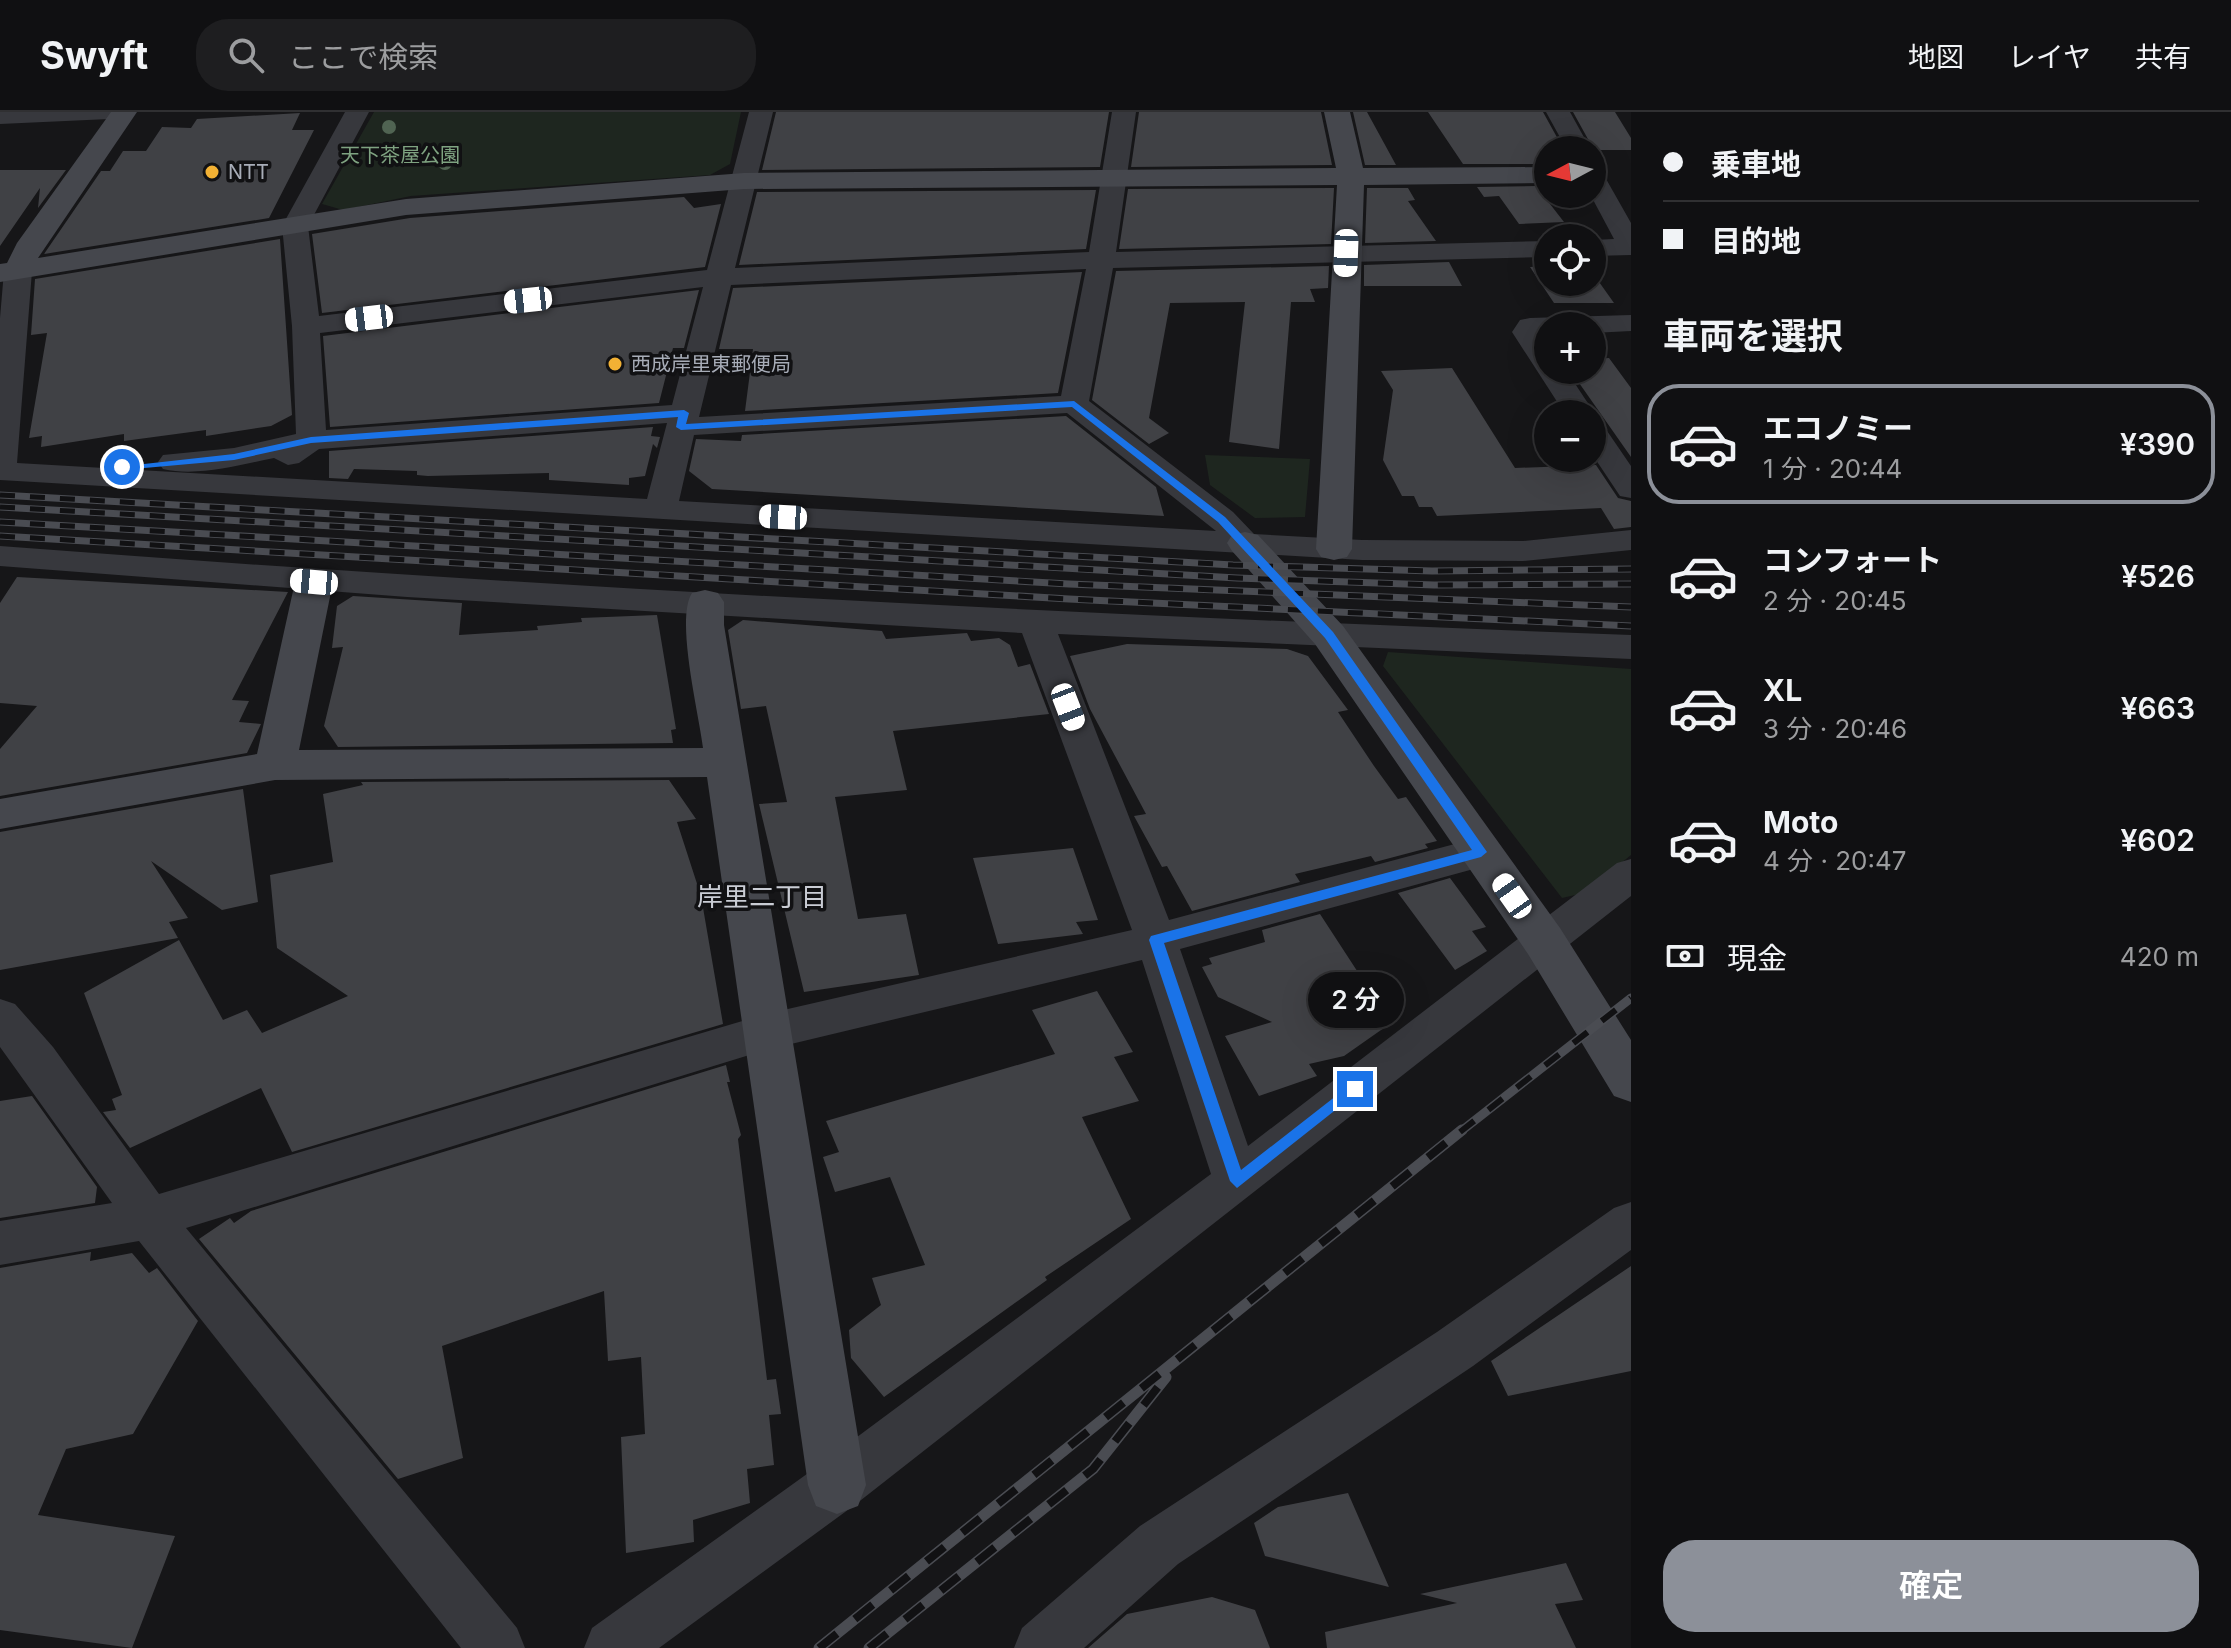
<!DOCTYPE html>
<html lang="ja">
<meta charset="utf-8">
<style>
body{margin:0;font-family:Inter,"Noto Sans JP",sans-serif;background:#1e1e20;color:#f1f3f6;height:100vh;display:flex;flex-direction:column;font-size:30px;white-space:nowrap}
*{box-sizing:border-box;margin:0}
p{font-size:26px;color:#9c9d9f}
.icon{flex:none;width:44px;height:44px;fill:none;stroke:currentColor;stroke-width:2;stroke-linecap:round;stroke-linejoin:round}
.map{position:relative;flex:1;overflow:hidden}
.sheet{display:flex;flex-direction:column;background:#101012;width:600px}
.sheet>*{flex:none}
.guide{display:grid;align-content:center;height:176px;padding:0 32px;background:#101012}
.needle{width:52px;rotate:263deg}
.tools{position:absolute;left:1534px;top:24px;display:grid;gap:16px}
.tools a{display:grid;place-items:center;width:72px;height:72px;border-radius:50%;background:#101012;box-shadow:0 8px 32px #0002,0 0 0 2px #303032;font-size:40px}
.end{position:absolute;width:36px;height:36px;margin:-18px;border:10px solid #1a73e8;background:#fff;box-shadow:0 0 0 4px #fff}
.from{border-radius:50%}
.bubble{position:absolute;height:56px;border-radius:28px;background:#101012;box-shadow:0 8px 32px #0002,0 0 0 2px #303032;font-size:26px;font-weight:600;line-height:56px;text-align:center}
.car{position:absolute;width:24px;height:48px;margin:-24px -12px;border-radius:10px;box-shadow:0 0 6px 2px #0007;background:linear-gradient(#fff 24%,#345 0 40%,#fff 0 76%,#345 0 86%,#fff 0)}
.guide b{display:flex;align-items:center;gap:28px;height:76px;font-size:30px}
.guide b+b{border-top:2px solid #303032}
.guide i{width:20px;height:20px;background:#f1f3f6}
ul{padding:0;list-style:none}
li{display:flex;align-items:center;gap:24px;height:120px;margin:0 16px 12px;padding:0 16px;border:4px solid transparent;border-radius:32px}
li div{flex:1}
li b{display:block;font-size:30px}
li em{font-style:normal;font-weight:600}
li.on{border-color:#8c9099}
li>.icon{width:72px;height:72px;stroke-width:1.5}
h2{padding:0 32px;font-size:36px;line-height:96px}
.pay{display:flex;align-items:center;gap:20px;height:88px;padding:0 32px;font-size:30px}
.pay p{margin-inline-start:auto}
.primary-button{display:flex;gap:16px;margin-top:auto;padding:16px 32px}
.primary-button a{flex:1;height:92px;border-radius:32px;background:#8c9099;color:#fff;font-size:32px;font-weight:600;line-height:92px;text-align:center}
header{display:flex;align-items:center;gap:48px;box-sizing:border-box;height:112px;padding:0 40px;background:#101012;border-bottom:2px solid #303032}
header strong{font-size:38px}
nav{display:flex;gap:44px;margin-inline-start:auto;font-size:28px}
.search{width:560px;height:72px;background:#1e1e20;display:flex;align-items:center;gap:20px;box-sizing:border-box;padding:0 28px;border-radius:32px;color:#9c9d9f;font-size:30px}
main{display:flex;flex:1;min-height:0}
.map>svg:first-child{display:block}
</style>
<header>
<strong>Swyft</strong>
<div class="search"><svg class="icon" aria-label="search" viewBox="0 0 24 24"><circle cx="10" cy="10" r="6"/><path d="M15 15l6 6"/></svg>ここで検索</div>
<nav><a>地図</a><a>レイヤ</a><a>共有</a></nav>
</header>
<main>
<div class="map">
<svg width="1631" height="1536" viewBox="0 0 1631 1536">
<rect width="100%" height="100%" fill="#161618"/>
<!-- green -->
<path fill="#1e261f" d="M374 0H741L730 52 710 63 411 84 343 98 322 92Z
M1205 343 1310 347 1305 405 1255 406 1210 373Z
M1388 540 1631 557V743L1584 781 1562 786 1383 554Z"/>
<!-- building -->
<path fill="#404145" d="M776 0H1109L1100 55 762 58Z
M1139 0H1321L1332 53 1131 55Z
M1353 0H1367L1396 53H1365Z
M1428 0H1543L1564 38H1548L1546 52H1463Z
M1573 0H1615L1631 26V38H1594Z
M300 1 292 18H314L269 106 44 142 101 59H110L123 39H146L162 15 191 16 197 7Z
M0 58H66L38 96 40 76 0 134Z
M1536 74 1564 110 1519 112 1499 84 1484 85 1477 75Z
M1334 76 1331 132 1119 137 1128 77Z
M1367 76H1408L1415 88 1408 89 1436 129 1365 131Z
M1096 78 1086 137 739 153 757 80Z
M684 85 694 96 721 92 705 155 322 201 312 122 410 106Z
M280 127 292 303 271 314 206 324V318L124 329V322L41 335 42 324 29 326 47 221 31 223 35 167Z
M1449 150 1462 174H1364V153Z
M1329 154 1328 176 1310 177 1315 190H1291L1279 337 1229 330 1245 190 1170 191 1149 306 1169 321 1149 332 1092 288 1116 159Z
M1548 154V170H1592V160L1614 191H1554L1530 155Z
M1082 160 1058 281 745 299 753 237H719L733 176Z
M699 178 684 236H673L659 291 330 315 323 224Z
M1609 246 1631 276V345L1570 258H1592V247Z
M1452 256 1515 356 1596 353 1618 386 1631 389V415L1614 417 1601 396 1437 404 1432 395H1419L1414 384H1402L1383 348 1393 278 1381 259Z
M1066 304 1156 375 1164 404 712 377 689 359 696 327 741 329 742 323Z
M653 315 651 324 660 325 657 336 653 332 645 364 629 366V373L549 368V361L428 364 417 363V359L354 357 348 367 329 366V339Z
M17 465 288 480 232 588 249 589 239 610 261 612 247 641 0 684V637L37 594 0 591V491Z
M353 484 462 491 459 523 538 518 537 514 582 510 581 506 657 503 676 617 671 618 673 631 338 635 324 614 343 535 332 536 337 494Z
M743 508 882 519 886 527 967 521 971 529 999 526 1010 533 1018 555 1030 552 1049 602 893 619 907 678 835 685 858 807 906 802 919 863 804 880 759 692 787 690 766 594 741 597 728 518Z
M1127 532 1287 537 1308 544 1348 598 1338 600 1374 654 1398 687 1406 685 1437 729 1425 732 1428 736 1375 750 1371 744 1295 762 1300 770 1192 799 1167 754 1162 755 1134 704 1146 702 1090 597 1070 544Z
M669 668 696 707 677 710 701 784 723 912 292 1040 261 976 130 1036 103 1000 116 998 112 987 122 983 84 881 179 828 223 908 247 898 262 921 348 884 277 836 270 763 333 750 323 682 363 673 361 670Z
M243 677 258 790 222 798 151 749 188 806 169 810 178 826 0 858V720Z
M1073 736 1098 808 1076 810 1083 822 998 832 973 746Z
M1450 766 1486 815 1472 819 1487 839 1455 858 1398 781Z
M1320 802 1391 911 1344 944 1309 952 1317 964 1259 984 1225 924 1272 910 1218 885 1202 855 1212 852 1209 846 1265 830 1262 818Z
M1097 879 1133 940 1114 945 1139 989 1082 1005 1131 1107 1045 1165 1047 1168 884 1285 851 1246 849 1218 881 1193 872 1166 925 1153 890 1065 835 1080 823 1045 839 1040 826 1009 1055 942 1032 898Z
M726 953 730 970H727L741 1023 738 1027 767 1268 776 1267 781 1302 769 1303 774 1353 747 1357 750 1391 693 1408 694 1430 626 1441 621 1325 645 1322 641 1245 608 1249 604 1179 442 1234 463 1346 398 1367 199 1127 230 1106 234 1111 251 1099Z
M32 984 97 1075 95 1091 0 1106V989Z
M91 1140 90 1149 132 1141 149 1161 157 1156 198 1209 133 1322 66 1337 38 1403 175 1424 132 1536 0 1518V1156Z
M1631 1154V1259L1508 1284 1491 1249Z
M1348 1381 1389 1475 1265 1444 1254 1411 1278 1395Z
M1566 1451 1583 1488 1555 1492 1576 1536H1327L1325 1520 1457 1491 1420 1482Z
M1212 1485 1255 1498 1270 1536H1088L1127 1502Z"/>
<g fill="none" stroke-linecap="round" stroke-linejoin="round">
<!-- street -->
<path fill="#37383d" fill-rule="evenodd" d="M0 0H121L109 7 0 12Z
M345 0H369L308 114 319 204 707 158 749 0H773L735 156 1089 140 1112 0H1136L1116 140 1548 129V145L1113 156 1089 289 1233 400 1254 422 1362 428 1523 429 1631 418V438L1523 449 1362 448 0 368V206L4 159 8 153H28L32 159 17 351 647 387 667 311 319 337 299 351 288 353 274 346C240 353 197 365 163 357L158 350 163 343 234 336 296 322 292 214 282 114ZM1086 157 1061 284 699 305 731 173ZM703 175 672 293 326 318 320 221ZM1067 301 1216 419 679 389 694 323Z
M1546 0H1570L1591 38H1567Z
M1592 56 1601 58 1631 111V143L1592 144V128L1614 127 1590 82Z
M1631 203V219L1592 221V214H1548V222H1542L1548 232V258H1566L1595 302 1592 306V302H1565L1512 220 1520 208 1530 206Z
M1592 310 1603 313 1631 354V386L1620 384 1592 342Z
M0 434C544 476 1087 503 1631 523V547L1058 522 1169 808 1481 725 1495 730 1501 740 1495 750 1481 755 1180 837 1248 1034 1617 751 1631 747V784L856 1392 659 1536H584L592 1516 818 1354 1211 1062 1142 848 766 938 186 1116 517 1516 525 1536H461L139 1129 0 1153V1109L112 1091 0 935V887L15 892 53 935 159 1082 766 902 1132 818 1022 521 407 485 0 454Z
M1631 1090V1138L1473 1254 1178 1452 1084 1536H1014L1022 1516 1140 1414 1437 1220 1614 1096Z"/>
<!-- secondary -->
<path fill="#45474d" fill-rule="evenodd" d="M111 0H137L38 146 406 87 744 61 1336 56 1324 0H1350L1363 56 1548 55V71L1364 73 1352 437 1347 445 1334 448 1321 445 1316 437 1337 73 744 77 406 103 0 170V152L7 151 17 131Z
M1245 420 1258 423 1343 514 1560 816 1631 928V990L1614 984 1528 842 1315 532 1232 439 1227 431 1232 423Z
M314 458 327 462 333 470 299 638 703 636C699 602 675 507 692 481L705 478 718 481 724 490V513L866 1373 858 1394 837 1402 816 1394 808 1373 707 665 275 668 0 717V687L257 642 295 470 301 462Z"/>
<defs>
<path id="rail-far2" d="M0 383 1233 453 1432 459 1631 457
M0 395 1237 466 1434 473 1631 472
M0 410 1069 472 1631 495
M0 424 1069 487 1631 514"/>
<path id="rail-far1" d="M1460 1020 1631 886"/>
<path id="rail" d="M819 1536 1462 1018
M869 1536 1093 1357 1166 1265"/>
</defs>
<!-- rail-far2 casing -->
<use href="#rail-far2" stroke="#4a4c52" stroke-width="7"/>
<!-- rail-far1 casing -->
<use href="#rail-far1" stroke="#4a4c52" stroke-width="9"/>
<!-- rail casing -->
<use href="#rail" stroke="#4a4c52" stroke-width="11"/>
<!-- rail-far2 -->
<use href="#rail-far2" stroke="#111113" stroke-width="5" stroke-dasharray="15" stroke-linecap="butt"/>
<!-- rail-far1 -->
<use href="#rail-far1" stroke="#111113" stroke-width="6" stroke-dasharray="18" stroke-linecap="butt"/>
<!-- rail -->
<use href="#rail" stroke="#111113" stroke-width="8" stroke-dasharray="23" stroke-linecap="butt"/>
</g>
<!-- trees -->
<g fill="#506452">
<circle cx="389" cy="15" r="7"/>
<circle cx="445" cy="51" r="7"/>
</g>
<!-- route -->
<path fill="#1a73e8" d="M1074 289 1225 405 1333 520 1487 740 1481 745 1164 831 1241 1058 1350 973H1360L1362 977 1237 1076 1230 1069 1149 828 1151 824 1472 738 1325 526 1218 410 1072 295 681 318 676 315 678 305 311 331 234 348 122 358 117 355 234 342 311 325 684 298 689 301 686 312Z"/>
<!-- markers -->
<g fill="#f2b134" stroke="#111113" stroke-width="3">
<circle cx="212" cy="60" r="8"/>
<circle cx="615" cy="252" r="8"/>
</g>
<g text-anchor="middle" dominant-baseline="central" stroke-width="7" stroke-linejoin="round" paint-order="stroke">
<!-- far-park labels -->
<g font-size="20" fill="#7fa381" stroke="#111113">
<text x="400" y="43">天下茶屋公園</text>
</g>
<!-- far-poi labels -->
<g font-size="20" fill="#a8adb8" stroke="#111113" text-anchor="start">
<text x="228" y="60">NTT</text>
<text x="631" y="252">西成岸里東郵便局</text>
</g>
<!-- neighbourhood labels -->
<g font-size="26" fill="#c9ccd4" stroke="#111113">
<text x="762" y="784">岸里二丁目</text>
</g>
</g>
</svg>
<div class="tools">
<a><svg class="needle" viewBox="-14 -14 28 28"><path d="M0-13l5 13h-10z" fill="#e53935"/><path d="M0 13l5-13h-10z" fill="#9c9d9f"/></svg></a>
<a><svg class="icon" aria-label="locate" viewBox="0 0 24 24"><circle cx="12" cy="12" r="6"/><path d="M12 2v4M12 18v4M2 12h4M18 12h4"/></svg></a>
<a>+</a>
<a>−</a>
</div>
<i class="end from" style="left:122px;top:355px"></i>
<i class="end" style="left:1355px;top:977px"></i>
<div class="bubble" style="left:1308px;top:860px;width:96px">2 分</div>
<i class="car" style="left:1346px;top:141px;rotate:182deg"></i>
<i class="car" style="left:528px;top:188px;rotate:264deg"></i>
<i class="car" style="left:369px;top:206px;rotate:263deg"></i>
<i class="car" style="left:783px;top:405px;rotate:273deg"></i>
<i class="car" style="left:314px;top:470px;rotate:275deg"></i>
<i class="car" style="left:1068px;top:595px;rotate:159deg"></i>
<i class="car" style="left:1512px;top:784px;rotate:325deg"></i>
</div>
<section class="sheet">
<div class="guide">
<b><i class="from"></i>乗車地</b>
<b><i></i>目的地</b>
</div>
<h2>車両を選択</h2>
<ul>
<li class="on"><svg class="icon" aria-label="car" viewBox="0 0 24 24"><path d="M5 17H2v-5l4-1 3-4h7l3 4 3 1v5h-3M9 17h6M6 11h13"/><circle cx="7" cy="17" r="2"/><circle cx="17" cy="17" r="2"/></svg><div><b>エコノミー</b><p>1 分 · 20:44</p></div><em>¥390</em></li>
<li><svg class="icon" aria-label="car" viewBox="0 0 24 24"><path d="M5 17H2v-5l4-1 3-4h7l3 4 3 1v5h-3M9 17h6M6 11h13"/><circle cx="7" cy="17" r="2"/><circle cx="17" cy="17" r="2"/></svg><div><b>コンフォート</b><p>2 分 · 20:45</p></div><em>¥526</em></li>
<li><svg class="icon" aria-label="car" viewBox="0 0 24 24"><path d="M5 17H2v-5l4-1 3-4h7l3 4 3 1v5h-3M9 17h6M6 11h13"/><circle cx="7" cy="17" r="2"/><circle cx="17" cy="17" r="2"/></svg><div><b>XL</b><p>3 分 · 20:46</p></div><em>¥663</em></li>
<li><svg class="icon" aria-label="car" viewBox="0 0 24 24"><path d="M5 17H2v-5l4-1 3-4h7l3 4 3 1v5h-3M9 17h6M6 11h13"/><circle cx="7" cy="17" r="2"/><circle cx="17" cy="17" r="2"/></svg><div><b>Moto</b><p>4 分 · 20:47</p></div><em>¥602</em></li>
</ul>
<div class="pay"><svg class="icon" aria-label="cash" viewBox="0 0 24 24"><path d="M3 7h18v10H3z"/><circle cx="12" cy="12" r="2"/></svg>現金<p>420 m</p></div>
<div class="primary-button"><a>確定</a></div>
</section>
</main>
